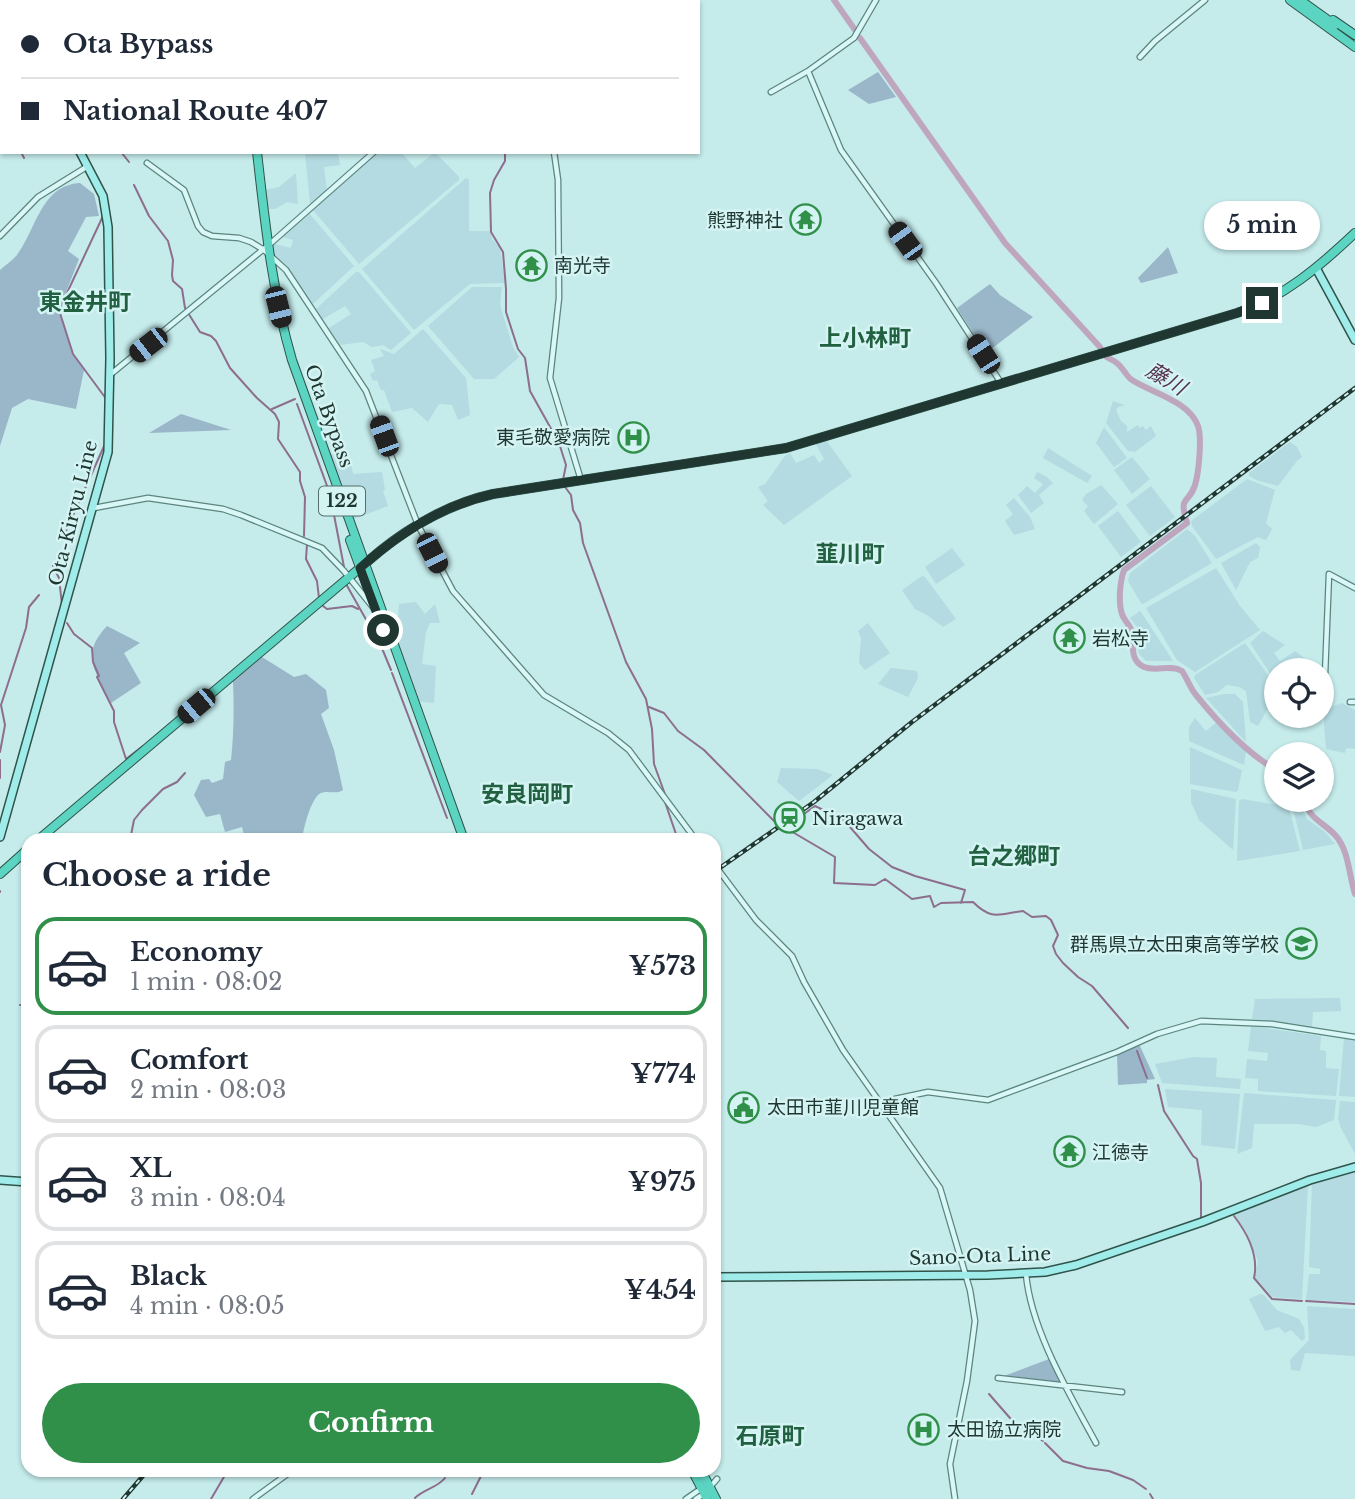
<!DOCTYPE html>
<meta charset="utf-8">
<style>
body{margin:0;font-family:"Libre Baskerville","Noto Sans JP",serif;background:#f6f6f7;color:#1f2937;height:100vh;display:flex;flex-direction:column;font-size:26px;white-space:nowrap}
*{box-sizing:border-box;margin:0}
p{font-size:23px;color:#747a83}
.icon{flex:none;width:38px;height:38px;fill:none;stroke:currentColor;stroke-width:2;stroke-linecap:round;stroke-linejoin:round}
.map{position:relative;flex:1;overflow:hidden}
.panel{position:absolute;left:21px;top:833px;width:700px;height:644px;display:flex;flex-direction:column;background:#fff;border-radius:21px;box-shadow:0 2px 5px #0004}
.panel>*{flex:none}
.top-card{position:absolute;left:0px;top:0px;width:700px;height:154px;box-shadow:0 2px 5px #0004;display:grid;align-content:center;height:154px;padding:0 21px;background:#fff}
.buttons{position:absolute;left:1264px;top:658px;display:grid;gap:14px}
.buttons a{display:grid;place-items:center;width:70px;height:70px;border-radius:50%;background:#fff;box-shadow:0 2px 5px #0004;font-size:35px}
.end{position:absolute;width:32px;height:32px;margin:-16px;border:9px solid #1f3631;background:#fff;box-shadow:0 0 0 4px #fff}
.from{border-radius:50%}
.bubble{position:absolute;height:49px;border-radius:24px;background:#fff;box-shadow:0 2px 5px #0004;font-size:23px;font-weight:700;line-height:49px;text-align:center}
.car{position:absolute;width:21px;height:42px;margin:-21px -10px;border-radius:9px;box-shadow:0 0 5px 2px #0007;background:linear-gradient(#222 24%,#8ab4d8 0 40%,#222 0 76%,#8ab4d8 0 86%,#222 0)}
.top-card b{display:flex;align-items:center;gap:24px;height:66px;font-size:26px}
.top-card b+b{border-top:2px solid #e0e1e3}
.top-card i{width:18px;height:18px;background:#1f2937}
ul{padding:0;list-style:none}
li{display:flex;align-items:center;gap:21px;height:98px;margin:0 14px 10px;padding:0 7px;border:4px solid #e0e1e3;border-radius:21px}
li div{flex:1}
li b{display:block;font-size:26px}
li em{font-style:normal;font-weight:700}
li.selected{border-color:#30904a}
li>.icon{width:63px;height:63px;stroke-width:1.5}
h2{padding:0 21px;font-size:32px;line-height:84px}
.cta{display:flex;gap:14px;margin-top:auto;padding:14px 21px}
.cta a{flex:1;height:80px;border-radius:42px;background:#30904a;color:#fff;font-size:28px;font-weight:700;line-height:80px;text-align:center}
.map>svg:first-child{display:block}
</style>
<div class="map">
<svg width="1355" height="1499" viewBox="0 0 1355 1499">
<rect width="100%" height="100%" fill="#c5ebeb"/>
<!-- farmland -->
<path fill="#b3dbe1" d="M305 152H338L340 165 324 167 327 191 310 204Z
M377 152H401L415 168 435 152 459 177V180L359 264 312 209Z
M296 173 298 204 287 202 275 209H267L265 190 279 187Z
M466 178 469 180V231H490L492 239 500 248 505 283 470 284 414 330 362 269Z
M308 212 354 266 313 304 288 269 273 255 271 243 291 248 293 240 279 236Z
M356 272H359L411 333 391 350 383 345 372 347 363 342 340 345 329 328 351 314 345 306 323 319 316 309Z
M472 287H502L500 304 503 315 513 347 519 357 494 379H474L428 326Z
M423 329 466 378 470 415 458 420 452 405 439 404 428 422 412 408 392 412 384 390H381L377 380 373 381 370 374 375 371 371 360 384 356 380 349 394 354Z
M1113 401 1125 405 1118 407 1116 410 1121 421 1127 426V432L1138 425 1140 428 1143 426 1146 430 1151 426 1156 436 1135 452 1128 451 1106 423Z
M1104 427 1127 458 1114 467 1096 443Z
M826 440 852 476 784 525 763 505 768 501 758 487 765 484 785 456 790 453 796 463 814 455 819 463 824 459 815 443Z
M1290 442 1297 447 1302 457 1297 461 1278 486 1256 480 1249 476V473Z
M1048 448 1092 476 1087 483 1043 458Z
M349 453 353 474 382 472 385 490 383 491 388 506 354 519 329 454Z
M1132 457 1150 479 1132 494 1114 470Z
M1037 472 1047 477 1053 483 1039 495 1044 503 1031 513 1018 495 1027 486 1035 493 1043 484 1034 478Z
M1247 479 1275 490 1266 523 1272 529 1266 540 1258 537 1216 559 1192 526 1191 521Z
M1101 485 1118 504 1094 524 1084 511 1088 506 1082 500 1086 494Z
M1151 486 1175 517 1150 536 1126 505Z
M1014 498 1030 517 1035 529 1014 535 1005 521 1013 514 1006 505Z
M1118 511 1141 542 1121 557 1098 526Z
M1187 529 1195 536 1212 563 1143 604 1141 603 1128 581 1130 573Z
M1256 543 1260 547 1258 558 1250 562 1236 590 1221 563Z
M952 548 965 565 936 584 925 567Z
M1216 568 1240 606 1260 630 1195 672 1177 660 1146 608Z
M922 576 925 577 956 619 943 627 927 615 915 609 902 590Z
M416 602 425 614 435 604 440 623H430L426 632 422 664 436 666 434 703 418 701 393 631 395 619 398 618 399 604Z
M1140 611 1141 612 1173 661H1146L1140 655 1137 648V627L1130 618Z
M868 623 890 653 865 670 859 663 861 638 858 631Z
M1263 631 1285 645 1274 653 1280 661 1295 651 1307 660 1316 670 1282 669 1276 670 1275 681 1250 643Z
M1245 643 1276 686V694L1258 726 1250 722 1246 691 1239 687 1227 685 1218 692 1205 695 1194 678 1195 675Z
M891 668 917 671 918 678 908 697 878 684Z
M1224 694H1235L1243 702 1246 742 1206 698Z
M1342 703 1355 710V749L1346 748 1345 753 1326 749 1324 724V709Z
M1195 718 1206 731 1218 721 1246 752 1244 765 1189 741V727Z
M1190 747 1242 770 1238 790 1236 792 1190 784Z
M781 768 817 769 833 775 799 801 777 782Z
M1191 789 1236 799 1233 850 1199 820 1191 802Z
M1242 799 1278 805 1290 812 1300 851 1237 861 1239 801Z
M1295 809 1303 811 1307 819 1325 832 1335 844 1303 850 1294 812Z
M1340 998 1341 1011 1313 1012 1312 1028 1252 1019 1255 999Z
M1251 1026 1321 1036 1320 1050 1326 1051V1068L1339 1069 1336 1096 1258 1091V1079L1245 1078 1247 1059 1267 1061 1268 1053 1248 1051Z
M1344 1038 1355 1040V1097L1339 1096Z
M1194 1057 1217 1058 1216 1077 1241 1079 1240 1089 1162 1083 1155 1064Z
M1165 1089 1240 1094 1235 1149 1201 1145 1202 1110 1168 1107Z
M1244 1093 1336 1100 1334 1120 1316 1127 1299 1124H1254L1252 1148 1237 1154Z
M1340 1101 1355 1102V1154L1341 1128 1338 1119Z
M1355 1171V1302L1306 1300 1309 1274H1320V1269L1309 1267 1312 1184Z
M1308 1186 1302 1299 1272 1297 1255 1277 1258 1261 1246 1231 1234 1214Z
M1260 1294 1264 1295 1277 1310 1299 1319 1304 1328 1305 1338 1302 1341 1291 1330 1285 1333 1279 1327 1265 1331 1249 1299Z
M1307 1306 1355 1309V1356L1305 1353 1300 1371 1291 1370 1290 1360 1309 1340Z"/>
<!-- green -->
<path fill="#9ab6c9" d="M878 72 896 97 869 104 848 90Z
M80 183 94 194 99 216 86 217 68 251 79 259 59 310 73 354 84 370 76 409 28 399 12 408 0 446V270C5 265 12 261 17 255 36 230 41 185 80 183Z
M1168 247 1178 273 1141 283 1138 278Z
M990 284 1000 295 1033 317 986 353 957 308Z
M181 414 231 430 149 433Z
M107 626 140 643 124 653 141 683 111 703C96 671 79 656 107 626Z
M262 657 294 677 306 674 326 690 329 708 321 714 334 750 343 790C335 795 329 790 321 793 311 797 303 830 302 840H244L245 839 242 827 225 832 220 814 206 817 194 795 201 780 209 779 212 783 223 779 225 762 231 760C234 734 234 707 233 680Z
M1139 1044 1155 1079 1147 1080V1083L1118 1085 1117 1054Z
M1049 1359 1061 1380 1059 1383 1004 1376Z"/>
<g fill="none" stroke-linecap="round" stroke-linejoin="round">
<!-- stream -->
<path stroke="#8d6e8c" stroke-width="2" d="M21 0V2
M488 0 490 2
M0 91 2 98
M21 152 24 158
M121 152 129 162
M505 152V161L494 180 490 193 491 232 503 252 506 289V312L518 349 525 358 530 391 559 443 566 465 563 480
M134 185 149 216 168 241 173 260 172 275 173 281 182 289 185 308 200 332 211 336 216 341 230 368 257 398 275 414 279 422 278 439 300 472V481L305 497 304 536
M103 216 59 310 73 354 107 400
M297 404 330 494 344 567
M272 409 295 399
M565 487 571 495 573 510 580 523 583 543 626 662 646 699 652 729 654 764 666 797
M66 531 105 444
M307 544 306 559 317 581 319 598
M53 566 59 578 62 605
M346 584 381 646 391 670
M323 606 327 609 352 606 358 609
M67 623 74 634 92 648 93 662 99 676 97 677 114 711V722L126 759 143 746
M392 673 447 818
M649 707 664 713 678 731 704 750 776 823
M0 752 5 725 1 705 26 628 29 607 39 595
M0 760V778
M665 802 678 840
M784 827 835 857 834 883 875 885 885 879 912 899 930 896 934 907 941 903 973 902C992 921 999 914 1023 911L1032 917 1046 916 1051 920 1058 935 1053 946 1056 954 1063 963 1078 977 1092 986 1128 1028
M786 827 815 806 844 820 869 849 892 867 915 876 965 890 961 903
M130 840 134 820 142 810 163 789 177 782 185 773
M0 891V892
M20 1005H28
M1137 1051 1147 1078
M1158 1085 1164 1111 1193 1156 1197 1159 1201 1183V1219
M1234 1216C1248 1234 1259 1255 1254 1278L1272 1299 1302 1301
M1306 1301 1355 1304
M989 1394 1010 1418 1043 1441
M1045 1443 1063 1461 1087 1468 1109 1471 1133 1480 1146 1489
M447 1476 449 1470
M472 1494 484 1470
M1150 1494 1153 1499
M415 1498C424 1489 437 1488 445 1478
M211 1499 228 1470"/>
<!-- river -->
<path stroke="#bfa6bf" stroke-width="6" d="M834 0 855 30
M860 38 1005 243 1100 347C1106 361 1109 356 1118 364 1124 369 1126 376 1132 380 1152 393 1189 401 1198 426 1202 437 1199 472 1195 485 1189 505 1178 494 1187 523L1124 570C1120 581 1118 602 1122 614 1124 621 1131 625 1132 633 1134 645 1129 660 1144 667 1157 672 1170 664 1182 671 1187 678 1190 688 1196 695 1217 721 1247 753 1276 770
M1305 800C1308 819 1325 823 1336 836 1349 851 1349 876 1355 894"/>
<defs>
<path id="minor" d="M515 2 516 0
M1140 57 1155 41 1205 0
M808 71 841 150 936 283 1001 383
M771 92 808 71 854 38 876 0
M554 152 558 180 559 298 550 378 581 480
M147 163 184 190 198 226 203 232 212 236 239 238 251 242 264 250 286 270 366 391 418 525 453 591 544 695 608 733 629 750 696 840
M0 236 38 197 88 166
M111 374 271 243 374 152
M94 508 148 498 223 509 241 515 322 548 344 571 376 611
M1325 675 1329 574 1355 588
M1350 702H1355
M714 864 756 920 792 956 804 982 843 1050 940 1188 970 1290 975 1321 967 1381 950 1464 955 1499
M883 1105 895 1099 928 1092 988 1100 1117 1052 1157 1034 1201 1021 1272 1024 1355 1037
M1026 1274C1031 1330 1069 1393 1096 1443
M998 1378 1122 1392
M253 1499 293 1470
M686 1499 702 1488
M696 1499 704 1494 717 1479"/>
<path id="major" d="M0 6 2 12
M1316 268 1355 340
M0 837 108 452 110 358 108 227 103 196 80 152
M0 1180 28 1182
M714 1277 988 1275 1045 1272 1076 1265 1202 1222 1310 1180 1355 1167"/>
<path id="highway" d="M234 0V2
M1290 0 1355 47
M1300 0 1335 25
M1333 20 1355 35
M257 152C265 222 272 292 292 360L464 840
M350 540 371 597
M38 840 380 551C412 525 452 503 493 494L786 448 1237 313C1283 298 1320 266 1355 233
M0 874 28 849
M692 1470 707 1499
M701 1470 716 1499"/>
</defs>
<!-- minor casing -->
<use href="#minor" stroke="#5c857e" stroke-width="7"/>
<!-- major casing -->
<use href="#major" stroke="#30534a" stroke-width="10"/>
<!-- highway casing -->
<use href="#highway" stroke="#30534a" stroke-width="10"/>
<!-- minor -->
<use href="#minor" stroke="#d8f7f6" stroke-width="4.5"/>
<!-- major -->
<use href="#major" stroke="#9fecea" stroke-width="7"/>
<!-- highway -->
<use href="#highway" stroke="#5bd5c2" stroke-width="8"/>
<defs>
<path id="rail" d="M714 872 814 802 912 722 1355 388
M123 1499 148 1470"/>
</defs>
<!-- rail casing -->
<use href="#rail" stroke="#1f3631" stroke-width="4.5"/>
<!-- rail -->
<use href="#rail" stroke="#d4f3f3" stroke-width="2" stroke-dasharray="5" stroke-linecap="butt"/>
</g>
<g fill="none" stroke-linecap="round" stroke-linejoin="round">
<!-- route -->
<path stroke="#1f3631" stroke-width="9" d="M383 630 360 568C398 534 443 505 493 494L786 448 1237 313 1262 303"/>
</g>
<!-- icons -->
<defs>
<symbol id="temple-ring" viewBox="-11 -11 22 22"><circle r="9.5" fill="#d4f3f3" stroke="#30904a" stroke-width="1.5"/><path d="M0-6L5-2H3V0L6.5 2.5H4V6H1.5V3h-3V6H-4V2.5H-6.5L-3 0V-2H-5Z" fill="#30904a"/></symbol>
<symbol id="hospital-ring" viewBox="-11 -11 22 22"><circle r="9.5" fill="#d4f3f3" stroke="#30904a" stroke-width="1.5"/><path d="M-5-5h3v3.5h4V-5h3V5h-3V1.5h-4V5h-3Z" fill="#30904a"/></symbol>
<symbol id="station-ring" viewBox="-11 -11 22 22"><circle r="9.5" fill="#d4f3f3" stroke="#30904a" stroke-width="1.5"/><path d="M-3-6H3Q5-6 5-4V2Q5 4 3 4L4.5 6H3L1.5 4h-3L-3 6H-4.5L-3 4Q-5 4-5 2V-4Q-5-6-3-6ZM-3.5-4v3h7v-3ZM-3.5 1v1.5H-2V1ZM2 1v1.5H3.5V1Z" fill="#30904a"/></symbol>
<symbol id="school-ring" viewBox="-11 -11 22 22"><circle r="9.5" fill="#d4f3f3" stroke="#30904a" stroke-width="1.5"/><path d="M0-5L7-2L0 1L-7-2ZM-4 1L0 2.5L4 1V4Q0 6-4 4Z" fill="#30904a"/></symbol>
<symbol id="civic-ring" viewBox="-11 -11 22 22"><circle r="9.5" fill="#d4f3f3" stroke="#30904a" stroke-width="1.5"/><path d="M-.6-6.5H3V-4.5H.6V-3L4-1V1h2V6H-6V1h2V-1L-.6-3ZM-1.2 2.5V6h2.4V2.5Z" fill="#30904a"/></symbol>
</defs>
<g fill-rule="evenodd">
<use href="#temple-ring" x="788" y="202" width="35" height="35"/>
<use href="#temple-ring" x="514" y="248" width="35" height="35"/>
<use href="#hospital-ring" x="616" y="420" width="35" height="35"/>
<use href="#temple-ring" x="1052" y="620" width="35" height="35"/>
<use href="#station-ring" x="772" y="800" width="35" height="35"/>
<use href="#school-ring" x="1284" y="926" width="35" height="35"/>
<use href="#civic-ring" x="726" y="1090" width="35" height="35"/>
<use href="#temple-ring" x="1052" y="1134" width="35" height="35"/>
<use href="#hospital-ring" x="906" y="1412" width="35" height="35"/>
</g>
<g text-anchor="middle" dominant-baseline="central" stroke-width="5" stroke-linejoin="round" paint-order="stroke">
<!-- shield labels -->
<rect fill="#d4f3f3" stroke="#556f6b" stroke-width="2" x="319" y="486.5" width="46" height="29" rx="5"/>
<g font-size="18" font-weight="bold" fill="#1f3631">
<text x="342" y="501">122</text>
</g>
<!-- poi labels -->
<g font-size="19" fill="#1f3631" stroke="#d4f3f3" text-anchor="start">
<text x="783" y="220" text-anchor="end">熊野神社</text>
<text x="554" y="265">南光寺</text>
<text x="610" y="437" text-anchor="end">東毛敬愛病院</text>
<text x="1092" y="638">岩松寺</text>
<text x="812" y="818">Niragawa</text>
<text x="1279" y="944" text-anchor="end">群馬県立太田東高等学校</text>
<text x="767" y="1107">太田市韮川児童館</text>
<text x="1092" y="1152">江徳寺</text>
<text x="947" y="1429">太田協立病院</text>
</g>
<!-- street labels -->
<g font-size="19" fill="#1f3631" stroke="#d4f3f3">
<text transform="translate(329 416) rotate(70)">Ota Bypass</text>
<text transform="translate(73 513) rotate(-76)">Ota-Kiryu Line</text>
<text transform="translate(980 1256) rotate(-2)">Sano-Ota Line</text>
</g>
<!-- water labels -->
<g font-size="21" font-style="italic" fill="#552f4d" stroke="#d4f3f3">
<text transform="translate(1166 379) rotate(31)">藤川</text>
</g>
<!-- quarter labels -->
<g font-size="23" font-weight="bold" fill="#216040" stroke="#d4f3f3">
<text x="85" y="302">東金井町</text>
<text x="865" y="338">上小林町</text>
<text x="850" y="554">韮川町</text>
<text x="527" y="794">安良岡町</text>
<text x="1014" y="856">台之郷町</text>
<text x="770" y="1436">石原町</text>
</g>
</g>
</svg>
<div class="buttons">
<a><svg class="icon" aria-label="locate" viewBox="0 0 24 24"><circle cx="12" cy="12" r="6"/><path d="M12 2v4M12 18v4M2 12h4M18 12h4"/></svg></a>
<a><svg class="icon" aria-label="layers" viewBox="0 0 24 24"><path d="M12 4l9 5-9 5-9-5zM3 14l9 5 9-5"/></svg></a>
</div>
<i class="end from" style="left:383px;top:630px"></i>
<i class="end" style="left:1262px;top:303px"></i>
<div class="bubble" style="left:1204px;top:201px;width:116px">5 min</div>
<i class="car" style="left:905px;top:241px;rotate:324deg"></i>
<i class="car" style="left:278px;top:307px;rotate:166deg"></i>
<i class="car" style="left:148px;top:345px;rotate:232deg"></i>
<i class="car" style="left:983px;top:354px;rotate:327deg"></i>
<i class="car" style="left:384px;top:436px;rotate:340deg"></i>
<i class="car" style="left:432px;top:553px;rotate:153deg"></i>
<i class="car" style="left:196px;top:706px;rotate:230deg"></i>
<div class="top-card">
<b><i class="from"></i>Ota Bypass</b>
<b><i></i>National Route 407</b>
</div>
<section class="panel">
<h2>Choose a ride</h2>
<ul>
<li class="selected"><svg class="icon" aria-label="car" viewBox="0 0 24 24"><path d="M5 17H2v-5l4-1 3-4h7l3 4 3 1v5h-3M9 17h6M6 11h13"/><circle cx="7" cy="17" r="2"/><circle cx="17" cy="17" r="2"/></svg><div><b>Economy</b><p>1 min · 08:02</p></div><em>¥573</em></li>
<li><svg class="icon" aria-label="car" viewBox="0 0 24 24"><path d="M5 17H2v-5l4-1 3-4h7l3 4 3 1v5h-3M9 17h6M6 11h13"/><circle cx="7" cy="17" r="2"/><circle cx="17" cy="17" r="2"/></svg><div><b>Comfort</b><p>2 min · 08:03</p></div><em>¥774</em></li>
<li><svg class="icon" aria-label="car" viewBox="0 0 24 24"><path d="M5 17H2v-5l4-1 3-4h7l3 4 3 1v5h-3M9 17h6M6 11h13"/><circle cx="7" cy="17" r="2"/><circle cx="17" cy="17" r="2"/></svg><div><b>XL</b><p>3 min · 08:04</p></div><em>¥975</em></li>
<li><svg class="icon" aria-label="car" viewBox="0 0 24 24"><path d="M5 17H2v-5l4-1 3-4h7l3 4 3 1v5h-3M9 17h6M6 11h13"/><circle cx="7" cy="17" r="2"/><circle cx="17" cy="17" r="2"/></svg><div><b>Black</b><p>4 min · 08:05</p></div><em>¥454</em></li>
</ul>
<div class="cta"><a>Confirm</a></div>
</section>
</div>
